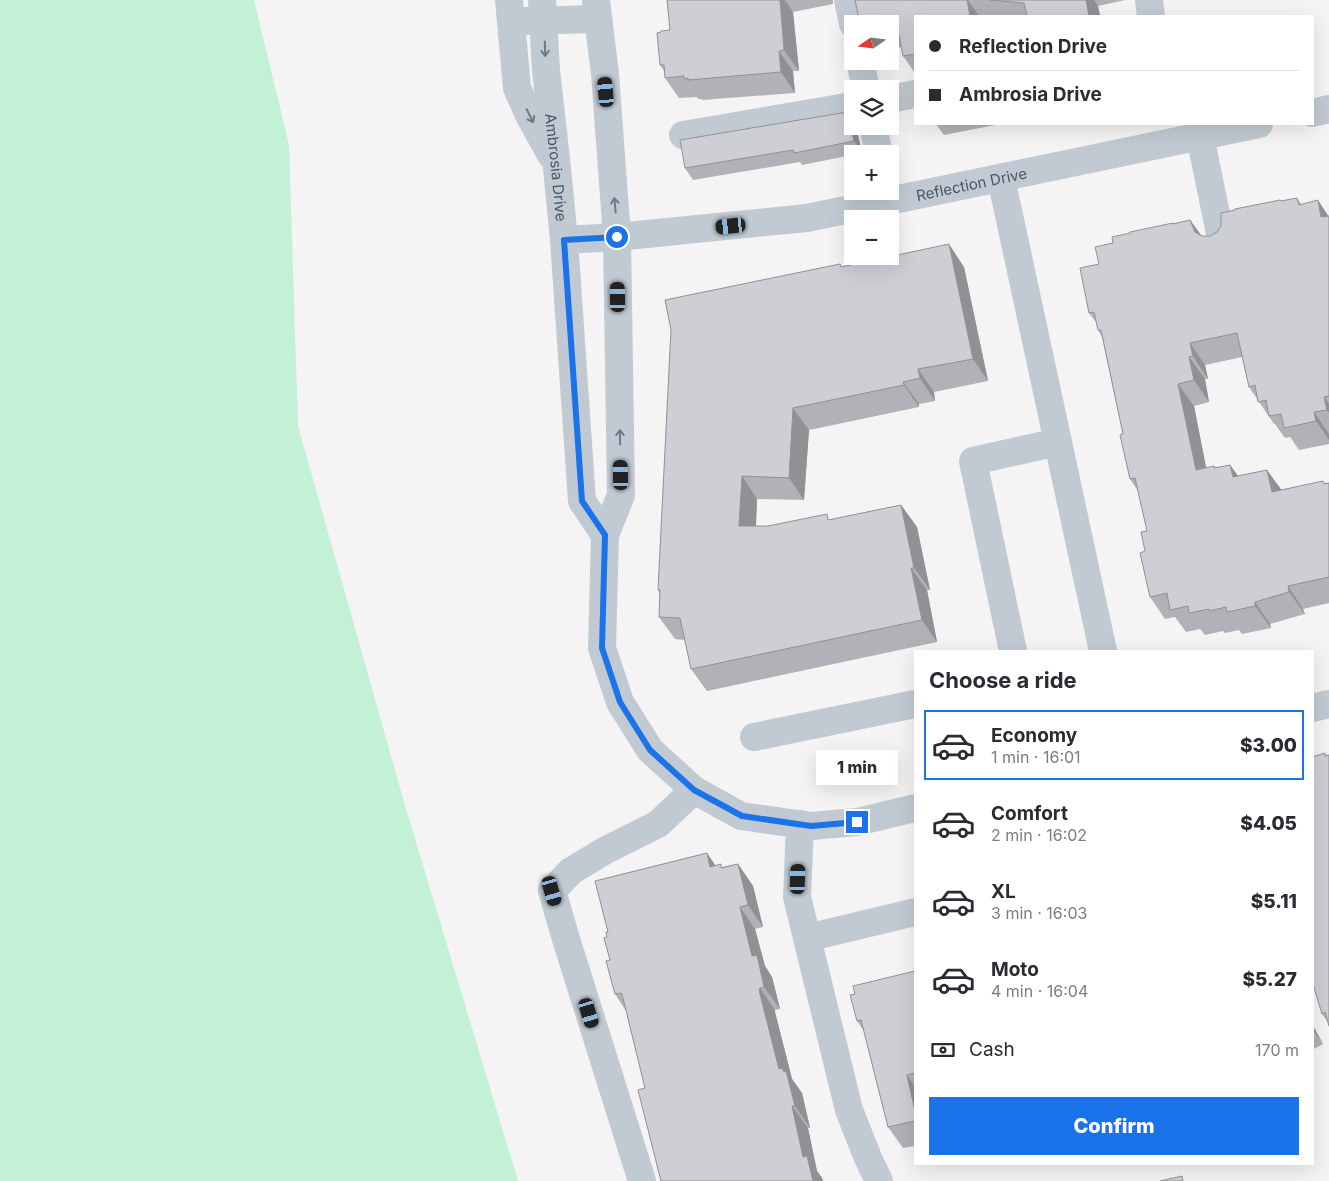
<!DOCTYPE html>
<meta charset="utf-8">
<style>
body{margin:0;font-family:Inter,sans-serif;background:#f2f2f3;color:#2b2b33;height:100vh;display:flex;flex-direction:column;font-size:19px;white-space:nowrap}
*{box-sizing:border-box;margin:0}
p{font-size:16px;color:#7c7c81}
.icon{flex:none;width:28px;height:28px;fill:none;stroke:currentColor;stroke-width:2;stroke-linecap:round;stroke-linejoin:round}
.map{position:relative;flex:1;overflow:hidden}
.side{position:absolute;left:914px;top:650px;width:400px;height:515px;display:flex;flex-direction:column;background:#fff;border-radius:0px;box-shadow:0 5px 20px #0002}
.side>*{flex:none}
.banner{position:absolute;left:914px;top:15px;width:400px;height:110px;border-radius:0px;box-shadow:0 5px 20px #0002;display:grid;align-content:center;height:110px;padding:0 15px;background:#fff}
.needle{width:32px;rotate:256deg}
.buttons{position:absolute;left:844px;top:15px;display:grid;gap:10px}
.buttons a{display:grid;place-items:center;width:55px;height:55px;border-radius:0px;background:#fff;box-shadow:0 5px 20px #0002;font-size:25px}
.end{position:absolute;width:22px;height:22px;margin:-11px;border:6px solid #1a73e8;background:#fff;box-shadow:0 0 0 2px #fff}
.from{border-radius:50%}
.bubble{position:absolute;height:35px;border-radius:0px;background:#fff;box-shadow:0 5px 20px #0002;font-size:16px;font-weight:800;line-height:35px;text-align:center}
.car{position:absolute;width:15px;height:30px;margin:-15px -8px;border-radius:6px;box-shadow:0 0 4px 1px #0007;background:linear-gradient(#222 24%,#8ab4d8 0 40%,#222 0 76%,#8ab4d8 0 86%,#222 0)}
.banner b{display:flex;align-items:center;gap:18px;height:48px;font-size:19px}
.banner b+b{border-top:1px solid #e1e1e2}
.banner i{width:12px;height:12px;background:#2b2b33}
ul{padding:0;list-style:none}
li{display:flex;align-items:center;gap:15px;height:70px;margin:0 10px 8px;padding:0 5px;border:2px solid transparent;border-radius:0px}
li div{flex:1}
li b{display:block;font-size:19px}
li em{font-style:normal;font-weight:800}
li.on{border-color:#1a73e8}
li>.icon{width:45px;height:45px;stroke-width:1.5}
h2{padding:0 15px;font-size:22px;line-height:60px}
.pay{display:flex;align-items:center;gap:12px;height:55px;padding:0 15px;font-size:19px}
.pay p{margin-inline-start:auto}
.cta{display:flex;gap:10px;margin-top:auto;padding:10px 15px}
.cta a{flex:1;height:58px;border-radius:0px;background:#1a73e8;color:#fff;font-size:20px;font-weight:800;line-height:58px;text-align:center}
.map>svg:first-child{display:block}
</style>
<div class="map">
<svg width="1329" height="1181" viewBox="0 0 1329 1181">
<rect width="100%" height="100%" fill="#f5f3f3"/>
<!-- green -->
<path fill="#c3f1d5" d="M0 0H254L289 145 298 426 404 802 518 1181H0Z"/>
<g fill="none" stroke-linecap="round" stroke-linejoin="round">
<!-- minor -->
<g stroke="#c1cad2" stroke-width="28">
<path d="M509 0 517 88 530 117 551 155"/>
<path id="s1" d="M542 0 546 70 557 168 564 240 582 501 605 535"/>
<path d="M596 0 605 74 617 237 621 495 605 535 602 648 620 702 650 750 694 790 741 816 811 826 857 822 915 808"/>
<path d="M848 0 853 24"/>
<path d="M1149 0 1151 16"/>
<path d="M526 21 597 19"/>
<path d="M860 61 866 89"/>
<path d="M890 99 915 94"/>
<path d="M1312 113 1329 109"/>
<path d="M873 126 879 154"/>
<path d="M683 135 852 106"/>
<path d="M1200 136 1222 243"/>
<path d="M1001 178 1103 651"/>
<path id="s2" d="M564 240 617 237 807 218 1259 124"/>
<path d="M1013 651 973 461 1058 442"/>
<path d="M1312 708 1329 704"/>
<path d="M754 737 915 704"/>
<path d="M800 824 797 897 849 1110 868 1158 879 1181"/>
<path d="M807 938 915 912"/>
<path d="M642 1181 566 939 552 891 571 871 606 850 658 824 694 790"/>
</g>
</g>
<!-- wall -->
<path fill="#b0b2b7" d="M667 0H833V4L793 12 799 71H793L795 93 702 100 701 99H698L697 97 679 98 665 78 664 71 660 65 661 32 670 30Z
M855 0H1125L1098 6 1100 16H915V73L903 56 902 47 890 49V24Z
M936 124H1000L944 135Z
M852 126H856L862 153 852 154V155L802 165 800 162 693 180 685 168Z
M1297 198 1301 204 1329 216V444L1299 450 1290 437 1285 438 1275 424H1274L1249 387 1242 357 1205 365 1208 379H1205L1209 402 1194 406 1206 468 1214 466 1215 468 1230 465 1238 476 1267 470 1281 490 1323 481 1325 484 1329 483V603L1303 609 1305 614 1270 624 1271 628 1242 634 1239 630 1225 633 1223 631 1205 635 1200 629 1186 632 1175 617 1165 619 1150 597 1145 551 1147 531 1138 491 1130 479 1123 434 1102 337 1098 330 1096 322 1089 313 1099 264 1113 243 1130 233 1190 220 1201 235 1202 236H1210L1280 200 1281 201Z
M840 264 842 267H964L988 381 934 392 935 401 919 404V407L809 430 804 500 757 499 756 526H768L831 520 901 505 917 527 930 590H927L937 642 707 691 691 669 685 640 675 639 659 617 660 594 658 590 671 330Z
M1325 753 1326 756 1328 1022 1322 1014Z
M738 864 753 886 763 927 755 929 765 966 772 977 780 1009 775 1010V1012L792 1079 802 1093 810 1128H808L817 1171 822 1178 823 1181H661L645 1088 626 1011 615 994 607 937 715 866 723 867Z
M915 971V1146L903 1148 888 1127 864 1031 857 1021 855 994Z
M1312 1024 1323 1044 1312 1050Z"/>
<!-- shaded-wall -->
<path fill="#909195" d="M780 0H785L793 12 799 71 784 50Z
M967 0H968L979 16H970Z
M1086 0H1094L1098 6 1100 16H1089Z
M779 51 793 71 795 93 781 72Z
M847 112 852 119V126H856L862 153 854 141Z
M1318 200 1329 217H1321Z
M1190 220 1206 242 1195 232Z
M949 244 964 267 988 381 973 359Z
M1190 343 1205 365 1208 379 1193 356Z
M1189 357 1205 379 1209 402 1194 380Z
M918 369 934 392 935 401 920 378Z
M903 382 919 404V407L904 385Z
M1178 384 1194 406 1211 492 1196 470Z
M1324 397 1329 404V413L1327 410Z
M793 408 809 430 804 500 789 478Z
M1314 412 1329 434V440L1316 421Z
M1230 465 1246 487 1233 477Z
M1267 470 1283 492H1272Z
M742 476 757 499 755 548 739 526Z
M901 505 917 527 930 590 914 568Z
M911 568 927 590 937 642 922 620Z
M1288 586 1303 609 1305 614 1289 592Z
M1255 602 1270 624 1271 628 1255 606Z
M707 853 722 875 710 867Z
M738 864 753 886 763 927 748 905Z
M740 907 755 929 765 966 772 977 780 1009 764 987 752 956Z
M760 988 775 1010V1012L792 1079 802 1093 810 1128 795 1106 779 1069 759 990Z
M1312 1024 1323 1044 1312 1028Z
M907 1075 915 1087V1111Z
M792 1106 808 1128 817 1171 822 1178 823 1181H813L803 1157Z"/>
<!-- building -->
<path fill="#cdcfd5" stroke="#909195" d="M667 0H780L784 50 779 51 781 72 688 80V78L684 79V76L665 78 664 65H660L657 33 661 32V31L670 30Z
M855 0H967L970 16H915V54L903 56 897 25 890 26V24H860Z
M990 0H1086L1089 16H1027L1024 3Z
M847 112 854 141 794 153 793 150 685 168 680 140Z
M1297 198 1299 205 1318 200 1321 217 1329 216V396L1324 397 1327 410 1314 412 1316 421 1284 428 1281 414 1269 416 1266 400 1258 402 1255 385 1249 387 1237 333 1190 343 1193 356 1189 357 1194 380 1178 384 1196 470 1214 466V468L1230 465 1233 477 1267 470 1272 492 1323 481 1324 484 1329 483V577L1288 586 1289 592 1255 602V606L1227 612 1226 607 1209 611V609L1189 613 1188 606 1170 610 1167 593 1150 597 1140 553 1145 551 1141 532 1147 531 1135 478 1130 479 1120 435 1123 434 1101 330H1098L1094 312 1089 313 1080 268 1099 264 1095 247 1113 243 1112 237 1130 233V232L1173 223V224L1190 220 1195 232 1202 236H1210L1217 232 1221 226V213L1235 210V209L1280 200 1281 201Z
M949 244 973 359 918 369 920 378 903 382 904 385 793 408 789 478 742 476 739 526H768L827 514 828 520 901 505 914 568H911L922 620 691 669 680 618 659 617 660 590H658L671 330 665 300 840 264 841 267Z
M1325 753V756L1329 755V1026L1325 1012 1322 1014 1312 981V757Z
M707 853 710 867 721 864V868L738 864 748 905 740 907 752 956 757 955 764 987 760 988 759 990 779 1069 782 1068 784 1072 786 1071 795 1106H792L803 1157 807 1156 813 1181H661L638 1090 645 1088 622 994 621 993 615 994 606 961 610 960 604 938 607 937 606 932H608L595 881Z
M915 971V1073L907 1075 915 1111V1121L888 1127 861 1020 857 1021 850 995 855 994 853 986Z
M1182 1176 1183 1181H1160Z"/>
<!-- one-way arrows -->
<defs><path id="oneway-shaft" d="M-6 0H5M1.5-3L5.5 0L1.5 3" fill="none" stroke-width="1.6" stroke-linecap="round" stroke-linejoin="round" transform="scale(1.25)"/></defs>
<g stroke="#6e7983">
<use href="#oneway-shaft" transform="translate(545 49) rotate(88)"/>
<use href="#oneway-shaft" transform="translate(530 116) rotate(64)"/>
<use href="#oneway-shaft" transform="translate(615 205) rotate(-95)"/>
<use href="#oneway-shaft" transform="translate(620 437) rotate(-91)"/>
</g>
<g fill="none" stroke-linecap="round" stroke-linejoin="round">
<!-- route -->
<path stroke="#1a73e8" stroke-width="6" d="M617 237 564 240 582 501 605 535 602 648 620 702 650 750 694 790 742 816 811 826 857 822"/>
</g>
<g text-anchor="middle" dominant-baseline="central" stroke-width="4.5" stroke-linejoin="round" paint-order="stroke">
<!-- street labels -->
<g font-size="15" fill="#4a5661" stroke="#fff">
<text stroke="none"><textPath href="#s1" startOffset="168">Ambrosia Drive</textPath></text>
<text stroke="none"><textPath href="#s2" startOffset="412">Reflection Drive</textPath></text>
</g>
</g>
</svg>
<div class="buttons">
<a><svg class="needle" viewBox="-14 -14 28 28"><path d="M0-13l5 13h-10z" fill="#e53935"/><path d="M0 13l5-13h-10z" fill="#7c7c81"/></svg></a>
<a><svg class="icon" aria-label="layers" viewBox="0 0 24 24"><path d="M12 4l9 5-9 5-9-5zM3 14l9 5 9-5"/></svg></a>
<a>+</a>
<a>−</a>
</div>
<i class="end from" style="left:617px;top:237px"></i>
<i class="end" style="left:857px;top:822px"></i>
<div class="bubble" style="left:816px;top:750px;width:82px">1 min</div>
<i class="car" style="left:606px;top:92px;rotate:355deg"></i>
<i class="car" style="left:731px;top:226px;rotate:264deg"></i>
<i class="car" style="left:618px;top:297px;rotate:359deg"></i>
<i class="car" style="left:621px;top:475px;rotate:359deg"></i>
<i class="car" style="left:798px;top:879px;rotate:2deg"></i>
<i class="car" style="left:552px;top:891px;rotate:164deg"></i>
<i class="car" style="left:589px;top:1013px;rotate:163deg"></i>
<div class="banner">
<b><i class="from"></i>Reflection Drive</b>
<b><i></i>Ambrosia Drive</b>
</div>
<section class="side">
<h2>Choose a ride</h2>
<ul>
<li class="on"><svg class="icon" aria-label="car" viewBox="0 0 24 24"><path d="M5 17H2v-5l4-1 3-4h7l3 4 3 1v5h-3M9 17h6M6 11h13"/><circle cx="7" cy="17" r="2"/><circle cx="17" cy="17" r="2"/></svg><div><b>Economy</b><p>1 min · 16:01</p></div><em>$3.00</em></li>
<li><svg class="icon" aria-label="car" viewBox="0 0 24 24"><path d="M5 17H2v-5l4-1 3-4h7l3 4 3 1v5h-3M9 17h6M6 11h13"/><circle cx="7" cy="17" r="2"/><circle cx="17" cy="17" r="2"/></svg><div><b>Comfort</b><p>2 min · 16:02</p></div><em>$4.05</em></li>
<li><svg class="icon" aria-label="car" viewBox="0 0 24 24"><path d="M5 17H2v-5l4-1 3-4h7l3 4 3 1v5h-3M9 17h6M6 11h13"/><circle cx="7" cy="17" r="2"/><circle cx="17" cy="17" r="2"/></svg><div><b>XL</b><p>3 min · 16:03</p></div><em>$5.11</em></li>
<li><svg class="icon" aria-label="car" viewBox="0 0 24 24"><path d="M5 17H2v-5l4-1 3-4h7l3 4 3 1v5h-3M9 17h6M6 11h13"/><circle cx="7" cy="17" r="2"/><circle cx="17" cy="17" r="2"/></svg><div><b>Moto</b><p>4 min · 16:04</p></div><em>$5.27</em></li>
</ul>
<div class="pay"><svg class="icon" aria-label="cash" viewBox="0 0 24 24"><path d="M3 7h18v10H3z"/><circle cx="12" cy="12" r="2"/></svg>Cash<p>170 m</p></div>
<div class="cta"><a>Confirm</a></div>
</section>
</div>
